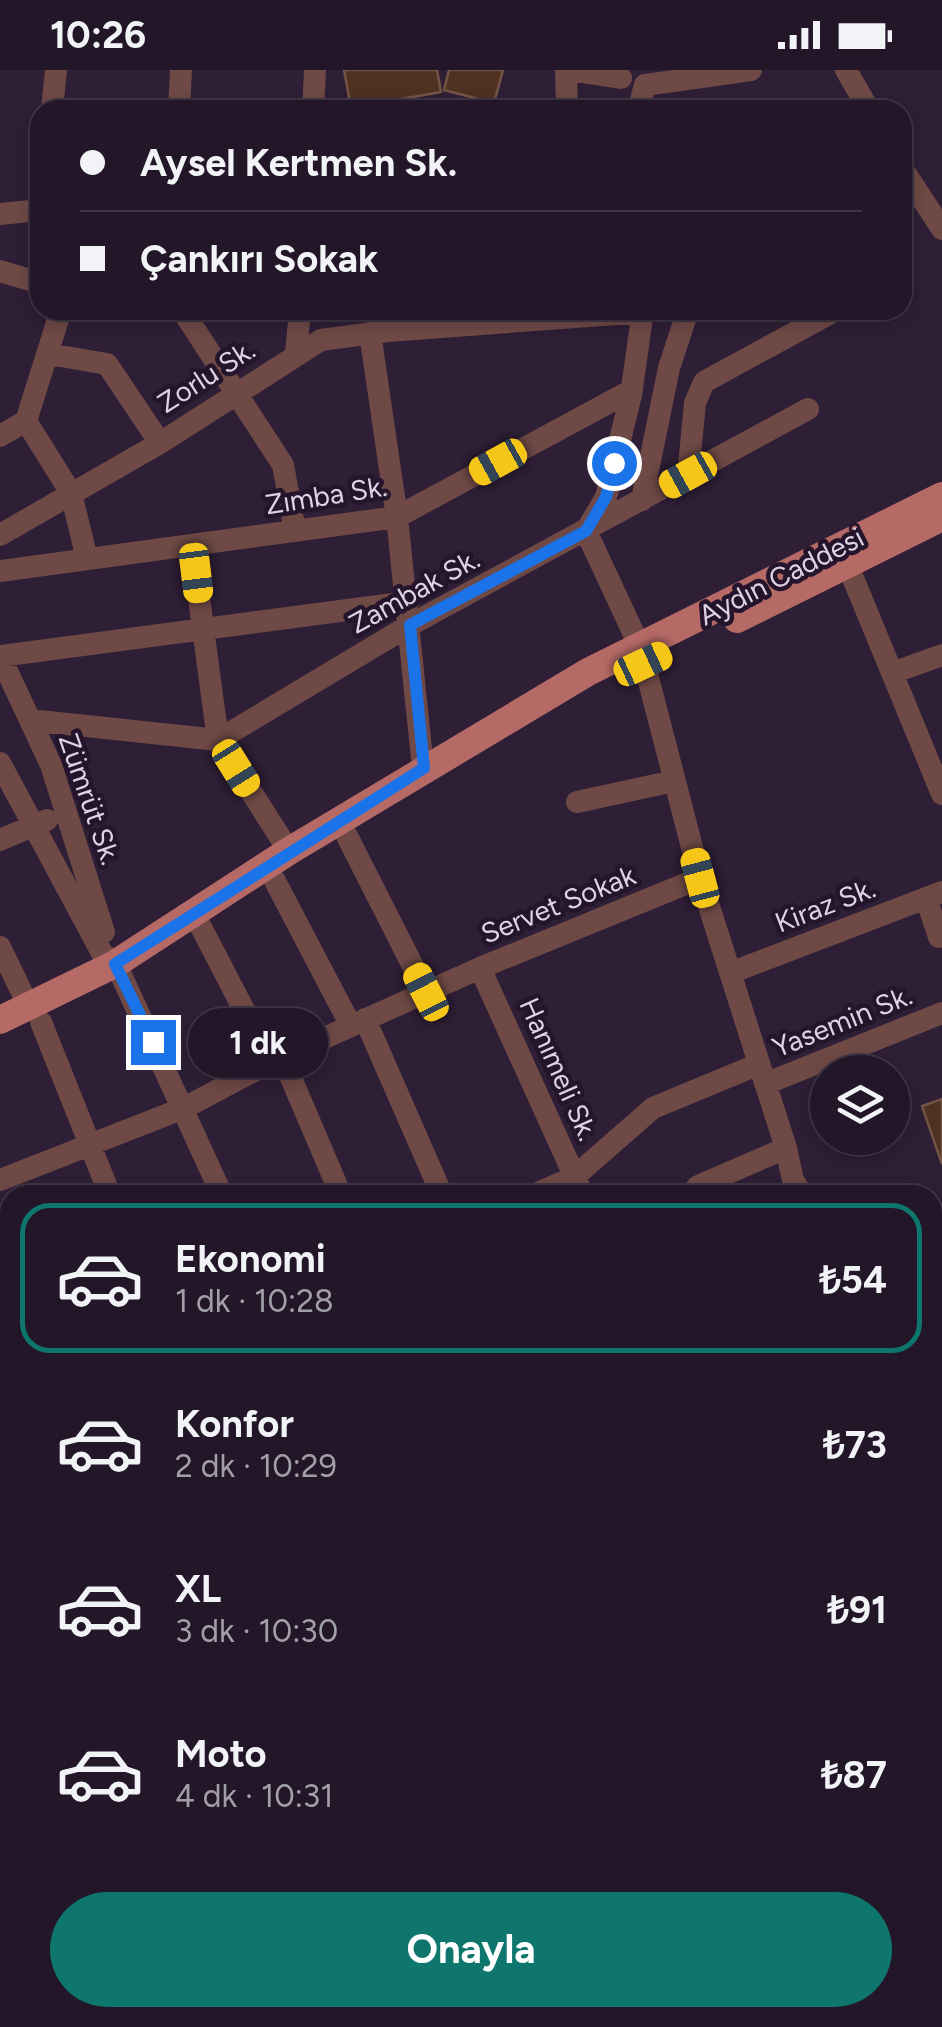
<!DOCTYPE html>
<html lang="tr">
<meta charset="utf-8">
<style>
body{margin:0;font-family:Figtree,sans-serif;background:#2e2334;color:#f1f3f6;height:100vh;display:flex;flex-direction:column;font-size:38px;white-space:nowrap}
*{box-sizing:border-box;margin:0}
p{font-size:32px;color:#a29fa8}
.icon{flex:none;width:55px;height:55px;fill:none;stroke:currentColor;stroke-width:2;stroke-linecap:round;stroke-linejoin:round}
.map{position:relative;flex:1;overflow:hidden}
.drawer{position:absolute;left:0px;top:1115px;width:942px;height:842px;display:flex;flex-direction:column;background:#221628;border-radius:30px 30px 0 0;box-shadow:0 5px 15px #0003,0 0 0 2px #3f3545}
.drawer>*{flex:none}
.banner{position:absolute;left:30px;top:30px;width:882px;height:220px;border-radius:30px;box-shadow:0 5px 15px #0003,0 0 0 2px #3f3545;display:grid;align-content:center;height:220px;padding:0 50px;background:#221628}
.fabs{position:absolute;left:810px;top:985px;display:grid;gap:20px}
.fabs a{display:grid;place-items:center;width:100px;height:100px;border-radius:50%;background:#221628;box-shadow:0 5px 15px #0003,0 0 0 2px #3f3545;font-size:50px}
.end{position:absolute;width:45px;height:45px;margin:-22px;border:12px solid #1a73e8;background:#fff;box-shadow:0 0 0 5px #fff}
.from{border-radius:50%}
.bubble{position:absolute;height:70px;border-radius:35px;background:#221628;box-shadow:0 5px 15px #0003,0 0 0 2px #3f3545;font-size:32px;font-weight:700;line-height:70px;text-align:center}
.car{position:absolute;width:30px;height:60px;margin:-30px -15px;border-radius:12px;box-shadow:0 0 8px 2px #0007;background:linear-gradient(#f5c518 24%,#345 0 40%,#f5c518 0 76%,#345 0 86%,#f5c518 0)}
.banner b{display:flex;align-items:center;gap:35px;height:95px;font-size:38px}
.banner b+b{border-top:2px solid #3f3545}
.banner i{width:25px;height:25px;background:#f1f3f6}
ul{padding:18px 0 0;list-style:none}
li{display:flex;align-items:center;gap:30px;height:150px;margin:0 20px 15px;padding:0 30px;border:5px solid transparent;border-radius:30px}
li div{flex:1}
li b{display:block;font-size:38px}
li em{font-style:normal;font-weight:700}
li.current{border-color:#0f766e}
li>.icon{width:90px;height:90px;stroke-width:1.5}
.primary-button{display:flex;gap:20px;margin-top:auto;padding:20px 50px}
.primary-button a{flex:1;height:115px;border-radius:60px;background:#0f766e;color:#fff;font-size:40px;font-weight:700;line-height:115px;text-align:center}
.status{display:flex;justify-content:space-between;align-items:center;height:70px;padding:0 50px;background:#221628;direction:ltr}
.status svg{height:28px;fill:currentColor}
.map>svg:first-child{display:block}
</style>
<div class="status"><b>10:26</b><svg viewBox="0 0 49 12"><path d="M0 12V9h3v3zM5 12V6h3v6zM10 12V3h3v9zM15 12V0h3v12zM26 1h20v11H26zM47 4h2v5h-2z"/></svg></div>
<div class="map">
<svg width="942" height="1957" viewBox="0 0 942 1957">
<rect width="100%" height="100%" fill="#2e1e36"/>
<!-- green -->
<path fill="#374632" d="M0 1539H10V1609L0 1610Z"/>
<!-- building -->
<path fill="#4e3121" stroke="#745544" stroke-width="2.5" d="M344 0H437L441 22 351 38Z
M449 0H503L494 33 444 20Z
M942 1029V1094L922 1036Z"/>
<g fill="none" stroke-linecap="round" stroke-linejoin="round">
<!-- minor -->
<path stroke="#6e4946" stroke-width="22" d="M566 0 567 40
M569 0 621 8
M846 0 869 40
M52 40 56 0
M179 40 181 0
M313 40 315 0
M638 40 645 15 751 0
M902 98 942 159
M0 144 40 140
M0 201 40 213
M182 240 283 395 295 461
M643 240 631 325 606 427 586 461 640 577 700 808 786 1078 793 1110 802 1125
M370 263 397 447 423 698
M296 283 300 240
M49 284 107 294 160 373
M26 351 71 423 87 489
M0 366 26 351 61 240
M688 405 695 333 704 312 836 240
M642 430 669 298 688 240
M0 465 160 373 321 270 388 261 643 242
M192 476 218 670 289 781
M848 496 942 724
M0 501 397 447 632 320
M0 586 408 532
M0 586 51 695 104 862
M892 603 942 585
M30 650 218 670 410 555 808 339
M0 693 102 883 115 894 122 907 222 1125
M577 732 674 711
M347 766 426 922
M0 770 47 750
M275 811 351 956
M926 828 939 867
M201 857 271 992
M0 877 29 937
M480 898 583 1125
M730 903 942 822
M365 949 442 1125
M41 952 110 1125
M282 987 341 1125
M765 1014 942 943
M0 1110 184 1038 271 992 480 898 700 808
M533 1125 574 1107 653 1038 759 994
M690 1125 698 1116 786 1078
M932 1148H942
M0 1201 10 1232
M0 1271 10 1268
M932 1289H942
M0 1340 10 1337
M932 1389 942 1390
M0 1433 10 1432
M932 1489H942
M0 1521 10 1520
M932 1612H942
M0 1627H10
M936 1833 942 1860
M491 1948 503 1957
M634 1948 644 1957
M358 1957 365 1948
M526 1957 536 1948
M849 1957 850 1948"/>
<!-- major -->
<path stroke="#b66a66" stroke-width="28" d="M737 549 942 447
M0 950 115 894 289 781 588 602 942 426
M932 1710H942
M0 1720H10
M812 1948 824 1957
M208 1957 215 1948
M701 1957 712 1948"/>
<defs>
<path id="rail" d="M932 1673H942
M0 1679H10"/>
</defs>
<!-- rail casing -->
<use href="#rail" stroke="#bfb3c5" stroke-width="9"/>
<!-- rail -->
<use href="#rail" stroke="#24142c" stroke-width="5" stroke-dasharray="15" stroke-linecap="butt"/>
</g>
<g fill="none" stroke-linecap="round" stroke-linejoin="round">
<!-- route -->
<path stroke="#1a73e8" stroke-width="12" d="M153 972 115 894 424 698 410 555 586 461 606 427 614 393"/>
</g>
<g text-anchor="middle" dominant-baseline="central" stroke-width="9" stroke-linejoin="round" paint-order="stroke">
<!-- street labels -->
<g font-size="28" fill="#ded3e3" stroke="#24142c">
<text transform="translate(206 306) rotate(-33)">Zorlu Sk.</text>
<text transform="translate(326 425) rotate(-9)">Zımba Sk.</text>
<text transform="translate(781 506) rotate(-27)">Aydın Caddesi</text>
<text transform="translate(414 521) rotate(-29)">Zambak Sk.</text>
<text transform="translate(90 729) rotate(71)">Zümrüt Sk.</text>
<text transform="translate(558 834) rotate(-22)">Servet Sokak</text>
<text transform="translate(825 835) rotate(-21)">Kiraz Sk.</text>
<text transform="translate(842 951) rotate(-22)">Yasemin Sk.</text>
<text transform="translate(559 999) rotate(66)">Hanımeli Sk.</text>
</g>
</g>
</svg>
<div class="fabs">
<a><svg class="icon" aria-label="layers" viewBox="0 0 24 24"><path d="M12 4l9 5-9 5-9-5zM3 14l9 5 9-5"/></svg></a>
</div>
<i class="end from" style="left:614px;top:393px"></i>
<i class="end" style="left:153px;top:972px"></i>
<div class="bubble" style="left:188px;top:938px;width:140px">1 dk</div>
<i class="car" style="left:498px;top:392px;rotate:241deg"></i>
<i class="car" style="left:688px;top:405px;rotate:241deg"></i>
<i class="car" style="left:196px;top:503px;rotate:173deg"></i>
<i class="car" style="left:643px;top:594px;rotate:65deg"></i>
<i class="car" style="left:236px;top:698px;rotate:148deg"></i>
<i class="car" style="left:700px;top:808px;rotate:345deg"></i>
<i class="car" style="left:426px;top:922px;rotate:333deg"></i>
<div class="banner">
<b><i class="from"></i>Aysel Kertmen Sk.</b>
<b><i></i>Çankırı Sokak</b>
</div>
<section class="drawer">
<ul>
<li class="current"><svg class="icon" aria-label="car" viewBox="0 0 24 24"><path d="M5 17H2v-5l4-1 3-4h7l3 4 3 1v5h-3M9 17h6M6 11h13"/><circle cx="7" cy="17" r="2"/><circle cx="17" cy="17" r="2"/></svg><div><b>Ekonomi</b><p>1 dk · 10:28</p></div><em>₺54</em></li>
<li><svg class="icon" aria-label="car" viewBox="0 0 24 24"><path d="M5 17H2v-5l4-1 3-4h7l3 4 3 1v5h-3M9 17h6M6 11h13"/><circle cx="7" cy="17" r="2"/><circle cx="17" cy="17" r="2"/></svg><div><b>Konfor</b><p>2 dk · 10:29</p></div><em>₺73</em></li>
<li><svg class="icon" aria-label="car" viewBox="0 0 24 24"><path d="M5 17H2v-5l4-1 3-4h7l3 4 3 1v5h-3M9 17h6M6 11h13"/><circle cx="7" cy="17" r="2"/><circle cx="17" cy="17" r="2"/></svg><div><b>XL</b><p>3 dk · 10:30</p></div><em>₺91</em></li>
<li><svg class="icon" aria-label="car" viewBox="0 0 24 24"><path d="M5 17H2v-5l4-1 3-4h7l3 4 3 1v5h-3M9 17h6M6 11h13"/><circle cx="7" cy="17" r="2"/><circle cx="17" cy="17" r="2"/></svg><div><b>Moto</b><p>4 dk · 10:31</p></div><em>₺87</em></li>
</ul>
<div class="primary-button"><a>Onayla</a></div>
</section>
</div>
